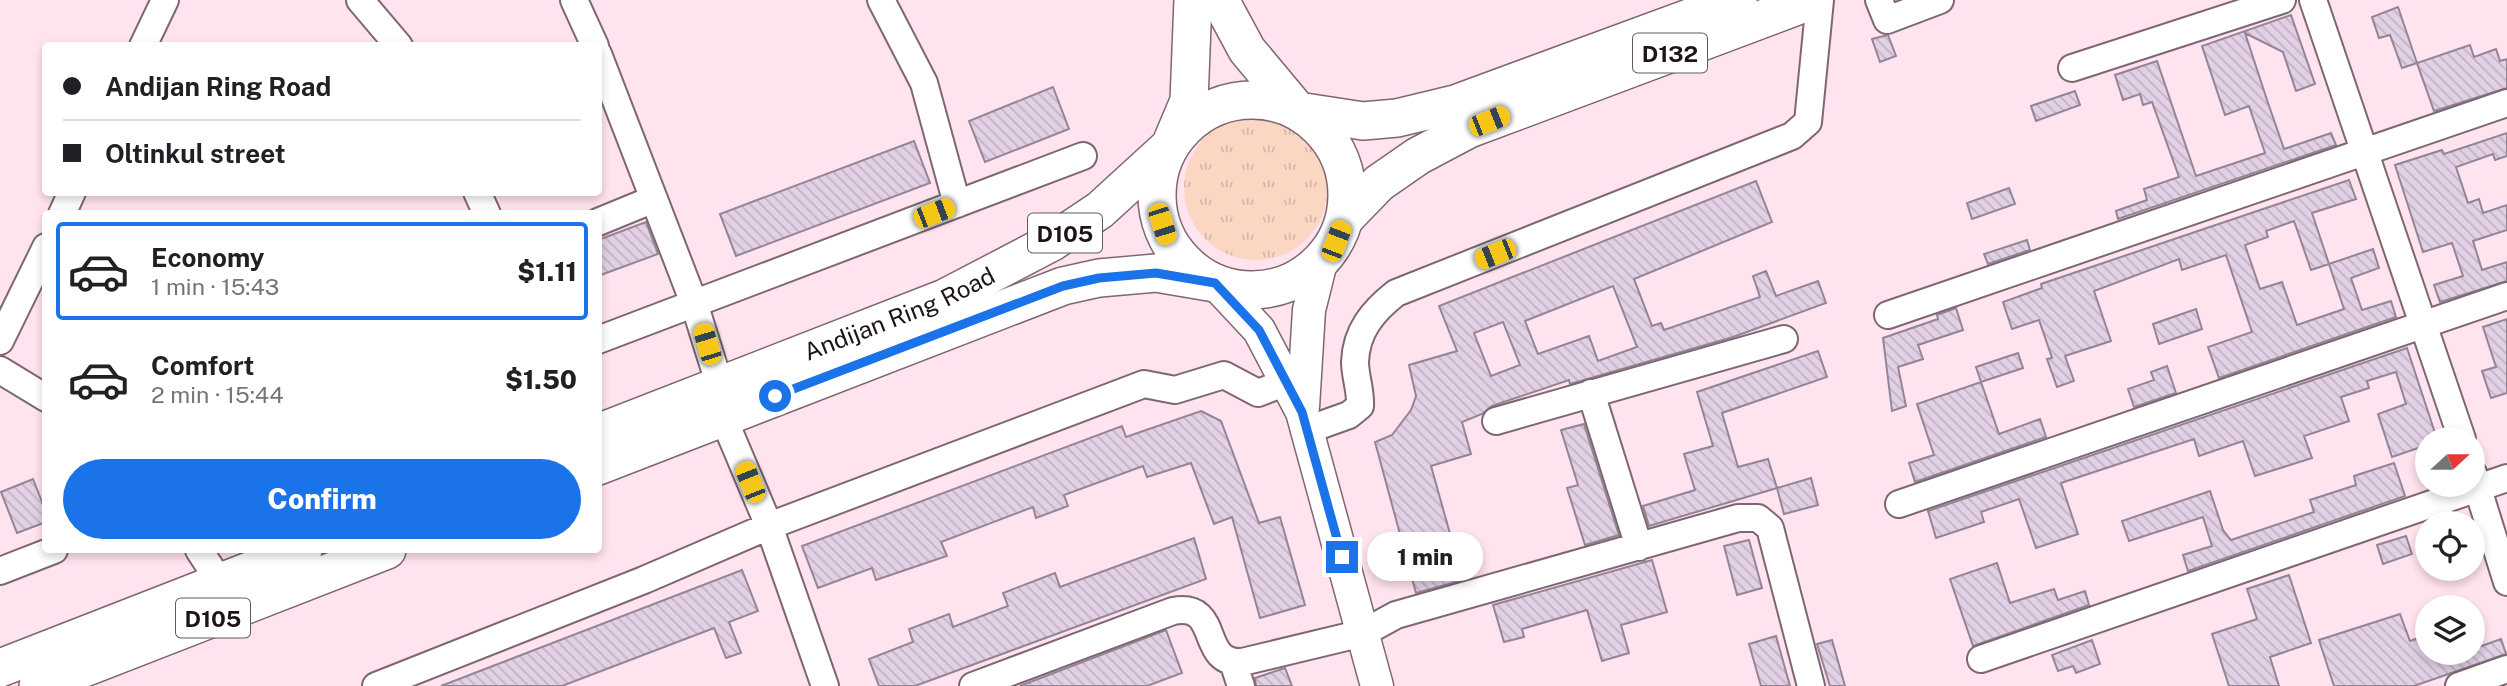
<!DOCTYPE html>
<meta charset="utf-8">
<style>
body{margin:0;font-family:"Public Sans",sans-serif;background:#f2f2f2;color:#202124;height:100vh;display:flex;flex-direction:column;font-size:26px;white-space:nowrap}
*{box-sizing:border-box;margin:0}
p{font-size:23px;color:#757577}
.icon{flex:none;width:38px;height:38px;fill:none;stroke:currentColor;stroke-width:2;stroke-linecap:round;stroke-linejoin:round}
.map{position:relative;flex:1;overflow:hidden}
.sheet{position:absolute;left:42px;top:210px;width:560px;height:343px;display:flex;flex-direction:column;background:#fff;border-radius:7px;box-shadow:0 4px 10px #0003}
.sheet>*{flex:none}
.hud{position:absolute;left:42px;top:42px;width:560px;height:154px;border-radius:7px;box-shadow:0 4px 10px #0003;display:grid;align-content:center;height:154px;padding:0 21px;background:#fff}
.needle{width:46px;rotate:69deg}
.buttons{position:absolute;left:2415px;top:427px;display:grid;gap:14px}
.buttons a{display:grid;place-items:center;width:70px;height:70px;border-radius:50%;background:#fff;box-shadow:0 4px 10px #0003;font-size:35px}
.end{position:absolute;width:32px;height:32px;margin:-16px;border:9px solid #1a73e8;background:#fff;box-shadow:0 0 0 4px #fff}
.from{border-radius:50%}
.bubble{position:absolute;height:49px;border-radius:24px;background:#fff;box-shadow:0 4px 10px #0003;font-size:23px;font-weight:800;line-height:49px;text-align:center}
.car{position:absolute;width:21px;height:42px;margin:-21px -10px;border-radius:9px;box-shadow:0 0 5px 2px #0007;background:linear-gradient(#f5c518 24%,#345 0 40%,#f5c518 0 76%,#345 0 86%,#f5c518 0)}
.hud b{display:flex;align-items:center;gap:24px;height:66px;font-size:26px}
.hud b+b{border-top:2px solid #e0e0e0}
.hud i{width:18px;height:18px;background:#202124}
ul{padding:12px 0 0;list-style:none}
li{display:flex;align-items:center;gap:21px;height:98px;margin:0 14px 10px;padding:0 7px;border:4px solid transparent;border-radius:7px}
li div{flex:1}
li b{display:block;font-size:26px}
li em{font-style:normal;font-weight:800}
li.current{border-color:#1a73e8}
li>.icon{width:63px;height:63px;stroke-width:1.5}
.primary-button{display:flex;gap:14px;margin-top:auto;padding:14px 21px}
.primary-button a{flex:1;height:80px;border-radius:42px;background:#1a73e8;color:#fff;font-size:28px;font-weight:800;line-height:80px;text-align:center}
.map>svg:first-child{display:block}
</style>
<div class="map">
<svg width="2507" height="686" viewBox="0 0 2507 686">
<defs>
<pattern id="grass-tufts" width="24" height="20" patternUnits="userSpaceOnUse" patternTransform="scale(1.75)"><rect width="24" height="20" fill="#fad6c3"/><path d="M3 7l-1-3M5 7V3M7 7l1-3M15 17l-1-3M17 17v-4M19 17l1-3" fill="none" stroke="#d6b7a7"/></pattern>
<pattern id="building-back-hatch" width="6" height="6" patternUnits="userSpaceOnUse" patternTransform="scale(1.75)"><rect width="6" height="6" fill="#e2d0e5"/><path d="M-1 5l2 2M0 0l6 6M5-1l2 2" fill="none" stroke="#c1b2c4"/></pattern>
</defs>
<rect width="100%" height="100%" fill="#ffe3ef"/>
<!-- grass -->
<path fill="url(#grass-tufts)" d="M1184 188a72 72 0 1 1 144 0a72 72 0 1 1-144 0Z"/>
<!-- building -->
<path fill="url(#building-back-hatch)" stroke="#948497" stroke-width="2" fill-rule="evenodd" d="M2398 7 2417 63 2402 68 2390 35 2379 38 2372 17Z
M2291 15 2315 84 2296 91 2283 52 2245 33 2267 100 2284 149 2331 133 2336 145 2118 219 2116 211 2147 200 2144 189 2179 177 2152 102 2143 105 2140 94 2123 100 2115 75 2157 61 2196 176 2265 153 2249 106 2225 115 2202 46Z
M1888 35 1896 56 1880 62 1872 39Z
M2470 45 2474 57 2496 49 2500 61 2507 59V88L2434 111 2417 63Z
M1053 87 1069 129 985 162 969 121Z
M2075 91 2080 105 2036 121 2031 106Z
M2507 133V156L2495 160 2493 154 2456 167 2468 203 2479 199 2483 213 2507 205V230L2473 241 2482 270 2507 262V281L2440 302 2434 285 2463 276 2452 243 2423 252 2395 165 2442 150 2444 154Z
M914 141 930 183 736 256 720 214Z
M2349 180 2356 199 2312 213 2329 264 2373 249 2379 268 2351 278 2362 310 2391 301 2396 317 2219 378 2208 347 2252 332 2226 255 2182 270 2179 259 2094 291 2111 341 2065 356 2074 381 2057 387 2047 359 2052 358 2039 320 2012 329 2003 302 2042 288 2041 284ZM2294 221 2311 270 2329 264 2344 309 2297 325 2282 282 2260 289 2245 245 2268 237 2266 231Z
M1756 181 1772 222 1634 279 1652 326 1661 323 1664 330 1760 297 1753 276 1766 271 1776 296 1818 281 1826 303 1733 337 1570 384 1569 380 1492 406 1482 414 1462 422 1471 454 1431 466 1463 580 1416 593 1375 442 1392 435 1411 410 1416 396 1409 365 1457 351 1439 306ZM1613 286 1637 347 1598 361 1589 336 1538 354 1525 321ZM1503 322 1520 365 1491 376 1474 333Z
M2009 188 2015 204 1972 219 1967 203Z
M646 222 658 254 598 276V240Z
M2027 240 2030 250 1988 264 1984 254Z
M1956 308 1963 330 1918 345 1923 359 1898 367 1906 406 1892 411 1883 338 1938 319 1937 315Z
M2196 309 2202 329 2159 344 2153 324Z
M2507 319V393L2491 398 2482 371 2496 367 2483 327Z
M2407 348 2437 439H2427V445L2392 457 2378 414 2406 404 2396 372 2367 381 2369 388 2341 397 2349 421 2304 436 2312 458 2255 476 2243 441 2199 456 2194 439 2061 483 2078 534 2036 548 2019 499 1981 512 1984 522 1936 538 1928 511Z
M1818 351 1827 377 1722 413 1738 467 1768 459 1777 488 1649 526 1643 506 1695 490 1684 454 1713 446 1697 392Z
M2018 353 2023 368 1981 382 1976 367Z
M2167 366 2176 393 2134 407 2128 389 2154 380 2151 372Z
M1981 382 1999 434 2040 419 2046 437 1915 482 1909 463 1934 455 1917 404Z
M1201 411 1221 421 1259 523 1280 517 1305 605 1260 618 1232 517 1214 524 1191 463 1147 477 1143 466 1064 495 1068 506 1036 518 1033 507 941 542 947 556 929 562 876 580 872 568 818 588 802 546 1122 426 1126 437Z
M1584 424 1619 535 1585 545 1567 488 1578 485 1561 430Z
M2394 463 2405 496 2188 571 2183 555 2212 546 2203 517 2129 541 2122 521 2210 491 2223 530 2231 540 2314 512 2310 500 2356 485 2354 476Z
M1811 478 1818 505 1784 514 1777 488Z
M33 479 46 512V522L17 533 1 492Z
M2406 536 2412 554 2383 564 2377 545Z
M1194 538 1206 579 915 686H879L869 659 913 642 909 629 949 614 953 627 1008 606 1003 593 1055 573 1060 587Z
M1749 540 1762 588 1737 595 1724 546Z
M1652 560 1667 612 1621 625 1629 653 1602 661 1587 610 1522 629 1524 637 1504 642 1493 605Z
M1997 563 2010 603 2054 589 2058 600 2085 591 2089 605 1973 646 1950 579Z
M742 570 758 611 729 622 741 653 726 658 714 628 562 686H441Z
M2289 575 2311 643 2270 657 2279 686H2229L2212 634 2257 619 2247 589Z
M2400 614 2410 641 2427 635V653H2473V649L2501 639 2506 654 2414 686H2334L2319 640Z
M1166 630 1182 673 1147 686H1020Z
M1776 636 1790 686H1761L1749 644Z
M1832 640 1845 686H1830L1817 644Z
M2092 640 2100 664 2076 673 2073 666 2058 671 2052 655Z
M1285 668 1292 686H1256L1255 678Z"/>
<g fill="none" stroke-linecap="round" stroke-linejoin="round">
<defs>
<path id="minor" d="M360 0 399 46
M574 0 595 46
M881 0 924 83 957 204
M1879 0 1887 20 1940 0
M2313 0 2462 439
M143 46 165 0
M598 54 694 303 720 386
M2072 68 2282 0
M477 192 487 214
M62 214 72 192
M598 222 654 199
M1888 315 2507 103
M598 340 1083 156
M0 341 46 247
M0 370 46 398
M1591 393 1639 547
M723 417 769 526 825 686
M1496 421 1784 339
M1307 430 1349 415 1360 406C1361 391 1355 376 1355 362 1356 331 1373 311 1396 293L1792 136 1808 122 1820 0
M2473 473 2507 582
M1899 504 2507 296
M199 550 220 582
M0 571 54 550
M1981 659 2507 478
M1233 662 1241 686
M376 686 644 580 769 526 1144 384 1175 390 1224 375 1258 393 1302 376
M973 686 1173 611C1223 602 1197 664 1242 662L1363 633 1396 615 1738 518H1758L1770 528 1811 686
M2459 686 2507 669"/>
<path id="major" d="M1215 283 1259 330 1302 412 1377 686
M1303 407 1309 310 1321 262"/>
<g id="highway">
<path d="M1220 0 1247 50 1298 111 1363 121 1397 118 1455 104 1738 0"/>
<circle cx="1252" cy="195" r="95"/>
<path d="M1345 218 1379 183 1418 156 1469 129 1813 0"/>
<path id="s1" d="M598 433 945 298 1052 242 1100 210 1170 146 1189 101 1193 0"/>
<path d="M598 466 1063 286 1099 278 1156 273 1215 283"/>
<path d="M0 668 303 550"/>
<path d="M38 686 387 550"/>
</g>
</defs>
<!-- minor casing -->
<use href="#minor" stroke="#7e6771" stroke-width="30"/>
<!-- major casing -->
<use href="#major" stroke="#7e6771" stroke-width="35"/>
<!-- highway casing -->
<use href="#highway" stroke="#7e6771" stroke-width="40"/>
<!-- minor -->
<use href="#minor" stroke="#fff" stroke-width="26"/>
<!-- major -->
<use href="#major" stroke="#fff" stroke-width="32"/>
<!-- highway -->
<use href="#highway" stroke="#fff" stroke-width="37"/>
</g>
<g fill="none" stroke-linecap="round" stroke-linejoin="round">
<!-- route -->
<path stroke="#1a73e8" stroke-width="9" d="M775 396 1063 286 1099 278 1156 273 1215 283 1259 330 1302 412 1342 557"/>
</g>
<g text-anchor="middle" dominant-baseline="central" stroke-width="5" stroke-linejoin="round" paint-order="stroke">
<!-- shield labels -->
<g fill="#fff" stroke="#615a5d" stroke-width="2">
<rect x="1633" y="33.5" width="74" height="39" rx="5"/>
<rect x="1028" y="213.5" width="74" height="39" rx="5"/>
<rect x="176" y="598.5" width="74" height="39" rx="5"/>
</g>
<g font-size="23" font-weight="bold" fill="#1d1418">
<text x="1670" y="53">D132</text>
<text x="1065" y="233">D105</text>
<text x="213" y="618">D105</text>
</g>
<!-- street labels -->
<g font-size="24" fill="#1d1418" stroke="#fff">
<text stroke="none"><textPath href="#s1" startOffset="324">Andijan Ring Road</textPath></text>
</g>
</g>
</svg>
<div class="buttons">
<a><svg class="needle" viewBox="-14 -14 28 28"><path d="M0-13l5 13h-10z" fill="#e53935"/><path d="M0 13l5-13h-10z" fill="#757577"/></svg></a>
<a><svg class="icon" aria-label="locate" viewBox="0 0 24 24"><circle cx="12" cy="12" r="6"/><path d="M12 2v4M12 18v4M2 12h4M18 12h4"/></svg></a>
<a><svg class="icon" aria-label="layers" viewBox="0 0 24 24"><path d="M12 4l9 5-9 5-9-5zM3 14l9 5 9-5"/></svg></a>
</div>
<i class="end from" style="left:775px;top:396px"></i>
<i class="end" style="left:1342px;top:557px"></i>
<div class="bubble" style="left:1367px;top:532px;width:116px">1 min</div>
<i class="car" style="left:1489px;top:121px;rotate:68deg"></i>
<i class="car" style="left:934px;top:213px;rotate:69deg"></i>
<i class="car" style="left:1162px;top:224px;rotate:162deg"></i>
<i class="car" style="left:1336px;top:241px;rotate:21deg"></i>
<i class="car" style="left:1495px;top:254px;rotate:248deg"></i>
<i class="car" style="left:707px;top:344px;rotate:343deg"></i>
<i class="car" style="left:750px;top:482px;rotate:338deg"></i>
<div class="hud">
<b><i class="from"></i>Andijan Ring Road</b>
<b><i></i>Oltinkul street</b>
</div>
<section class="sheet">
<ul>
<li class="current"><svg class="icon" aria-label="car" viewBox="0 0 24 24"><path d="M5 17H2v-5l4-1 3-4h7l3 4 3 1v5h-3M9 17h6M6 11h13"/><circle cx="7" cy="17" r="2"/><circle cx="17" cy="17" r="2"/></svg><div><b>Economy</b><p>1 min · 15:43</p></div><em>$1.11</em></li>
<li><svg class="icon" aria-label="car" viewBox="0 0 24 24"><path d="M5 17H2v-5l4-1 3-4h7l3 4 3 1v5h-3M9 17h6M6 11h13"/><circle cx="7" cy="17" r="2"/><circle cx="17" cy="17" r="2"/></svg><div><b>Comfort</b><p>2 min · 15:44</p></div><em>$1.50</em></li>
</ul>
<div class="primary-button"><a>Confirm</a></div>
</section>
</div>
